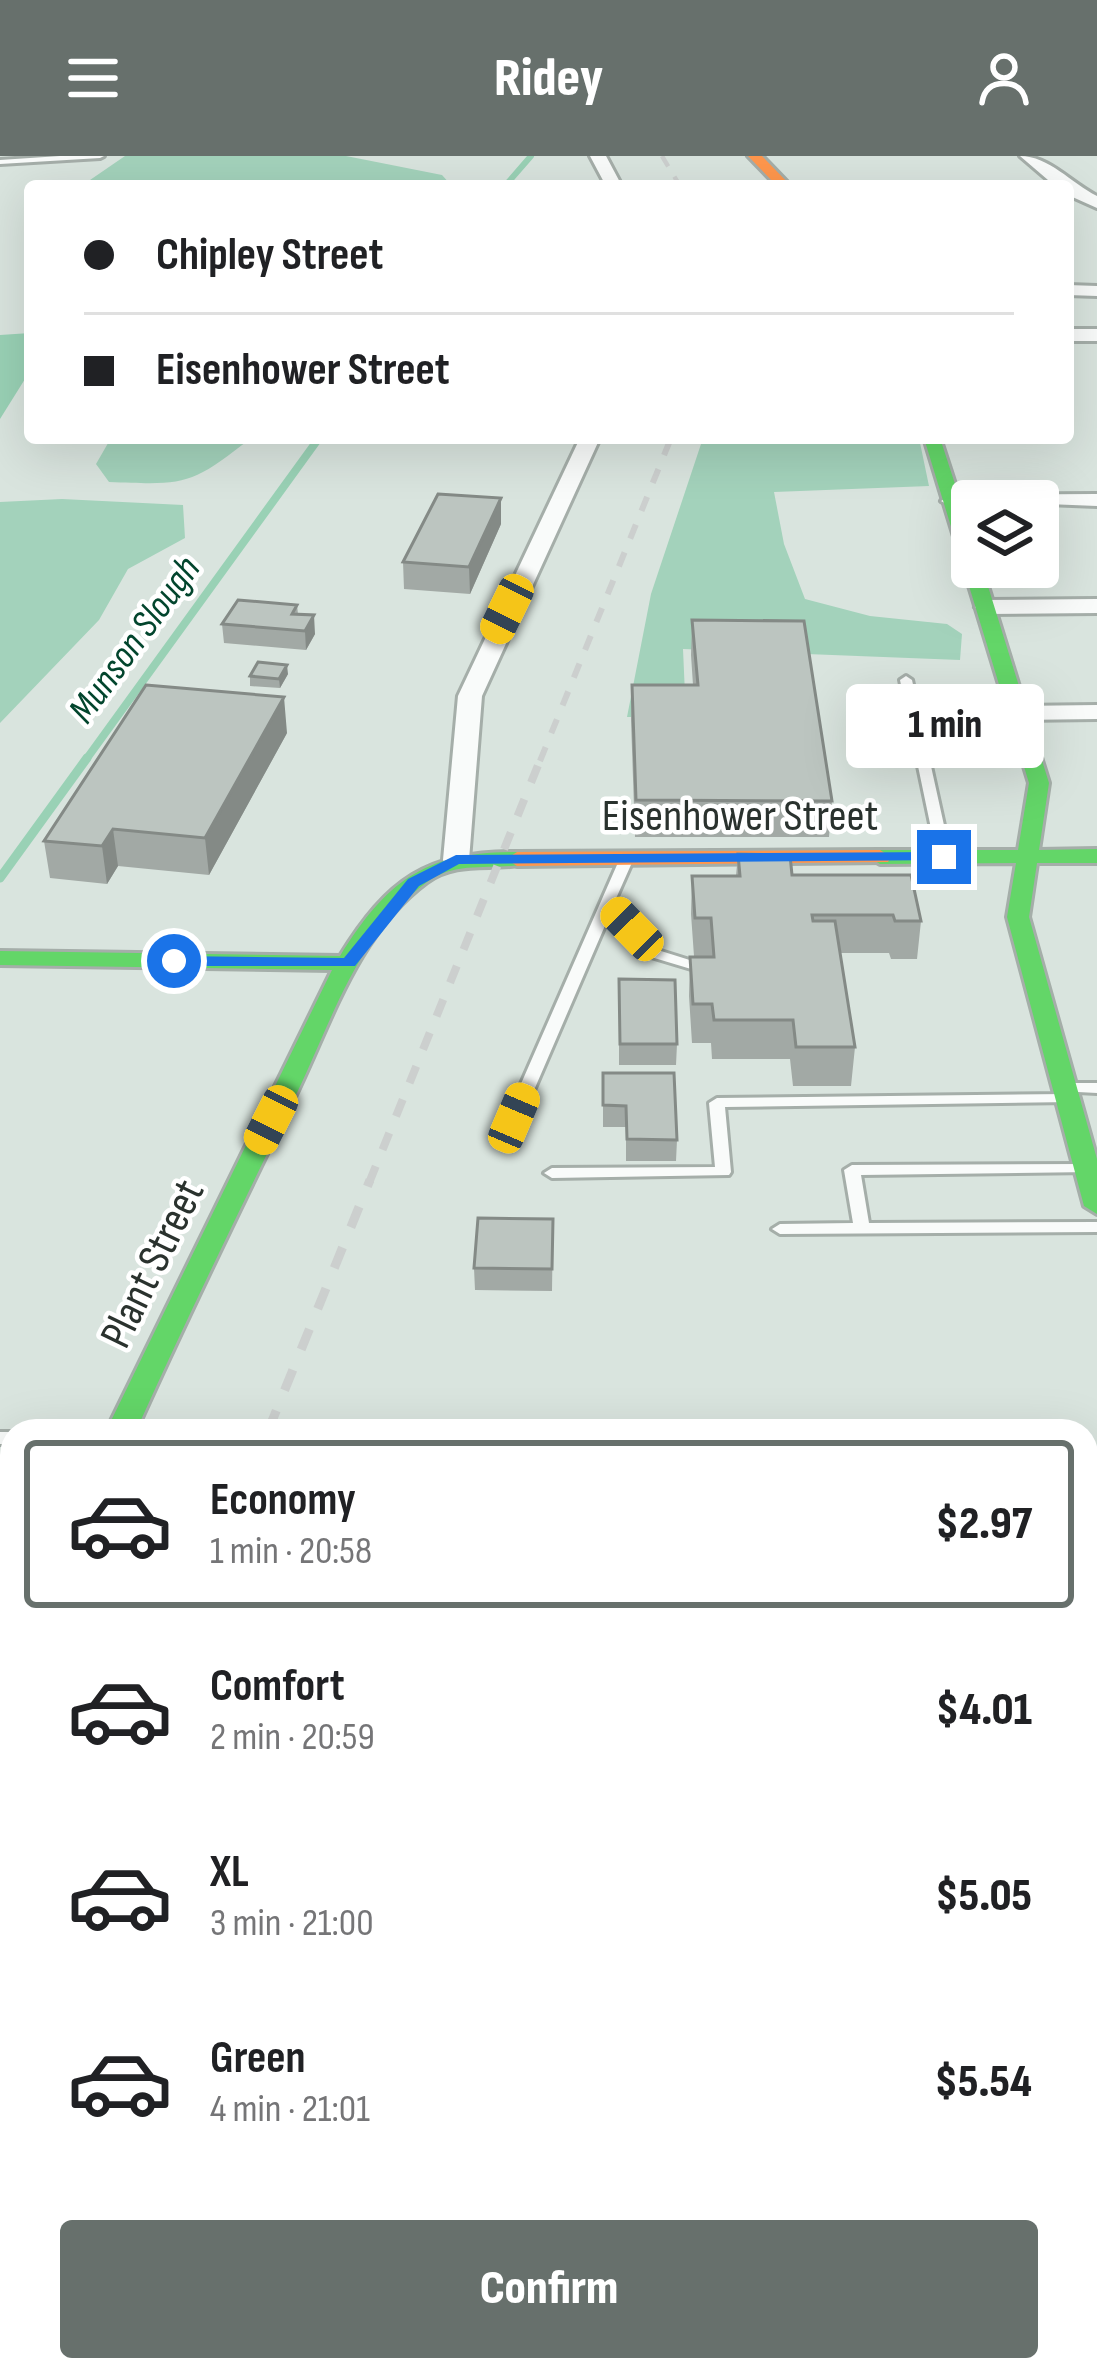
<!DOCTYPE html>
<meta charset="utf-8">
<style>
body{margin:0;font-family:"Sofia Sans Condensed",sans-serif;background:#f6f6f6;color:#202124;height:100vh;display:flex;flex-direction:column;font-size:45px;white-space:nowrap}
*{box-sizing:border-box;margin:0}
p{font-size:39px;color:#757577}
.icon{flex:none;width:66px;height:66px;fill:none;stroke:currentColor;stroke-width:2;stroke-linecap:round;stroke-linejoin:round}
.map{position:relative;flex:1;overflow:hidden}
.sheet{position:absolute;left:0px;top:1263px;width:1098px;height:963px;display:flex;flex-direction:column;background:#fff;border-radius:36px 36px 0 0;box-shadow:0 12px 48px #0002}
.sheet>*{flex:none}
.top-card{position:absolute;left:24px;top:24px;width:1050px;height:264px;border-radius:12px;box-shadow:0 12px 48px #0002;display:grid;align-content:center;height:264px;padding:0 60px;background:#fff}
.tools{position:absolute;left:951px;top:324px;display:grid;gap:24px}
.tools a{display:grid;place-items:center;width:108px;height:108px;border-radius:12px;background:#fff;box-shadow:0 12px 48px #0002;font-size:60px}
.end{position:absolute;width:54px;height:54px;margin:-27px;border:15px solid #1a73e8;background:#fff;box-shadow:0 0 0 6px #fff}
.from{border-radius:50%}
.bubble{position:absolute;height:84px;border-radius:12px;background:#fff;box-shadow:0 12px 48px #0002;font-size:39px;font-weight:800;line-height:84px;text-align:center}
.car{position:absolute;width:36px;height:72px;margin:-36px -18px;border-radius:15px;box-shadow:0 0 9px 3px #0007;background:linear-gradient(#f5c518 24%,#345 0 40%,#f5c518 0 76%,#345 0 86%,#f5c518 0)}
.top-card b{display:flex;align-items:center;gap:42px;height:114px;font-size:45px}
.top-card b+b{border-top:3px solid #e0e0e0}
.top-card i{width:30px;height:30px;background:#202124}
ul{padding:21px 0 0;list-style:none}
li{display:flex;align-items:center;gap:36px;height:168px;margin:0 24px 18px;padding:0 36px;border:6px solid transparent;border-radius:12px}
li div{flex:1}
li b{display:block;font-size:45px}
li em{font-style:normal;font-weight:800}
li.on{border-color:#67706c}
li>.icon{width:108px;height:108px;stroke-width:1.5}
.action{display:flex;gap:24px;margin-top:auto;padding:24px 60px}
.action a{flex:1;height:138px;border-radius:12px;background:#67706c;color:#fff;font-size:48px;font-weight:800;line-height:138px;text-align:center}
header{display:flex;justify-content:space-between;align-items:center;height:156px;padding:0 60px;background:#67706c;color:#fff;font-size:54px;font-weight:800}
.map>svg:first-child{display:block}
</style>
<header><svg class="icon" aria-label="menu" viewBox="0 0 24 24"><path d="M4 6h16M4 12h16M4 18h16"/></svg>Ridey<svg class="icon" aria-label="person" viewBox="0 0 24 24"><circle cx="12" cy="8" r="4"/><path d="M4 21q1-7 8-7t8 7"/></svg></header>
<div class="map">
<svg width="1097" height="2224" viewBox="0 0 1097 2224">
<rect width="100%" height="100%" fill="#d9e4de"/>
<!-- forest -->
<path fill="#a3d2bb" d="M125 0H346L442 19 451 29 70 30 90 24Z
M111 282H251C190 330 186 329 109 326L96 308Z
M703 282H919L929 330 774 336 784 388 805 443 870 460 947 468 962 478 960 504 683 493 686 561H627L651 438Z
M62 343 183 349 185 382 128 413 99 464 0 567V346Z"/>
<!-- water -->
<path fill="#99d1b5" d="M30 177V215L0 263V179Z"/>
<g fill="none" stroke-linecap="round" stroke-linejoin="round">
<!-- stream-far2 -->
<path stroke="#99d1b5" stroke-width="6" d="M505 30 531 0"/>
<!-- stream-far1 -->
<path stroke="#99d1b5" stroke-width="8" d="M85 605 319 282"/>
<!-- stream -->
<path stroke="#99d1b5" stroke-width="9" d="M0 722 87 602"/>
<defs>
<path id="lane" d="M60 0H104L100 2 0 8V4Z
M906 520 912 524 951 701 944 705 937 701 900 524Z
M627 698 634 702 614 747 661 795 696 806 698 809 691 813 651 801 610 758 522 962 514 967 509 965 506 962 620 702Z
M1064 927H1097V937L1059 935 1056 932 1059 929Z
M1066 938 1074 943 1071 946 725 951 731 1016 729 1019 552 1022 544 1017 552 1012 715 1011 709 947 717 942Z
M1085 1008 1091 1010 1093 1013 1091 1016 861 1019 869 1067 1097 1066V1076L780 1078 772 1073 780 1068 853 1067 844 1014 852 1009Z
M0 1276H12V1288H0Z"/>
<path id="street" d="M590 0H606L622 30H606Z
M1020 0C1049 0 1071 27 1097 40V52L1068 39V30H1055Z
M1068 129 1097 130V140L1068 139Z
M1068 173H1097V185H1068Z
M580 282H600L482 540 469 704 465 710H447L443 704 458 540Z
M1097 338V350L972 345V351H952L941 345 952 339Z
M1097 443V457L986 458 975 451 986 444Z
M1097 549V563L1018 564 1006 557 1018 550Z"/>
<path id="fast" d="M924 282H940L972 380V411H982L1049 627 1039 694 1097 693V707H1037L1029 761 1097 1003V1058L1084 1050 1007 761 1016 707 880 708 869 701 880 694H1018L1029 627Z
M517 696 528 703 525 708C491 715 457 704 427 726 355 779 329 874 290 951 237 1059 185 1166 136 1275H106L332 814 0 809V795L340 800C388 723 426 696 517 696Z
M12 1508V1555L0 1560V1513Z
M988 2214H1029L1025 2224H984Z"/>
<path id="slow" d="M748 0H762L791 30H777Z
M880 694 891 701 888 706 517 710 506 703 517 696Z
M1097 1990V2050L1086 2054V1994Z"/>
</defs>
<!-- lane casing -->
<use href="#lane" stroke="#a5aea9" stroke-width="6"/>
<!-- street casing -->
<use href="#street" stroke="#a5aea9" stroke-width="6"/>
<!-- fast casing -->
<use href="#fast" stroke="#a5aea9" stroke-width="6"/>
<!-- slow casing -->
<use href="#slow" stroke="#a5aea9" stroke-width="6"/>
<!-- lane -->
<use href="#lane" fill="#f9fbfa" fill-rule="evenodd"/>
<!-- street -->
<use href="#street" fill="#f9fbfa" fill-rule="evenodd"/>
<!-- fast -->
<use href="#fast" fill="#63d668" fill-rule="evenodd"/>
<!-- slow -->
<use href="#slow" fill="#ff974d" fill-rule="evenodd"/>
<!-- rail-far4 -->
<path stroke="#cccfce" stroke-width="4.5" stroke-dasharray="12 12" stroke-linecap="butt" d="M662 0 680 30"/>
<!-- rail-far3 -->
<path stroke="#cccfce" stroke-width="6" stroke-dasharray="15 15" stroke-linecap="butt" d="M540 605 671 282"/>
<!-- rail-far2 -->
<path stroke="#cccfce" stroke-width="8" stroke-dasharray="18 18" stroke-linecap="butt" d="M369 1027 541 602"/>
<!-- rail-far1 -->
<path stroke="#cccfce" stroke-width="9" stroke-dasharray="22 22" stroke-linecap="butt" d="M268 1275 370 1024"/>
<!-- rail -->
<path stroke="#cccfce" stroke-width="12" stroke-dasharray="28 28" stroke-linecap="butt" d="M0 1858 12 1836"/>
</g>
<!-- wall -->
<path fill="#a2a9a5" d="M501 368 470 438 404 433 403 406Z
M297 449 298 458 315 478 306 494 224 487 222 468Z
M692 464 832 645 829 681H635L631 564 632 529H693L691 499Z
M288 518 280 532 250 530V520Z
M287 577 209 719 118 710 107 728 50 722 44 685Z
M738 698 921 765 917 803H891L889 797H840L855 891 851 930H793L790 903H712L711 887H692L689 840 690 801H709L694 800 691 758 692 720H736Z
M619 823 677 888 676 909H619Z
M603 917 677 984 676 1005H626V971H603Z
M553 1063 552 1135 475 1134 474 1112Z"/>
<!-- shaded-wall -->
<path fill="#848a86" d="M501 342V368L470 438 469 411Z
M314 459 315 478 306 494 305 475Z
M287 509 288 518 280 532 279 523Z
M284 541 287 577 209 719 205 682Z
M113 673 118 710 107 728 102 690Z"/>
<!-- building -->
<path fill="#bcc5c0" stroke="#848a86" stroke-width="3" d="M438 338 501 342 469 411 403 406Z
M238 444 297 449 292 458 314 459 305 475 222 468Z
M692 464 804 465 832 645 636 644 632 529H698Z
M258 506 287 509 279 523 250 520Z
M146 529 284 541 205 682 113 673 102 690 44 685Z
M738 698 790 699 792 719H911L921 765H895L893 759H812L813 765H835L855 891H796L793 864H714L712 848H693L690 801H714L711 762H695L692 720H740Z
M619 823 675 824 677 888H620Z
M603 917H674L677 984 627 983 626 950 603 949Z
M478 1062 553 1063 552 1113 474 1112Z"/>
<!-- route -->
<path fill="#1a73e8" d="M944 696 949 697V704L459 708 419 730 355 810H174L166 805 174 800 344 802 408 723 456 699Z"/>
<g text-anchor="middle" dominant-baseline="central" stroke-width="9" stroke-linejoin="round" paint-order="stroke">
<!-- far-water labels -->
<g font-size="39" font-style="italic" fill="#02452d" stroke="#fff">
<text transform="translate(135 484) rotate(-54)">Munson Slough</text>
</g>
<!-- street labels -->
<g font-size="45" fill="#2a322e" stroke="#fff">
<text x="740" y="660">Eisenhower Street</text>
<text transform="translate(153 1108) rotate(-64)">Plant Street</text>
</g>
</g>
</svg>
<div class="tools">
<a><svg class="icon" aria-label="layers" viewBox="0 0 24 24"><path d="M12 4l9 5-9 5-9-5zM3 14l9 5 9-5"/></svg></a>
</div>
<i class="end from" style="left:174px;top:805px"></i>
<i class="end" style="left:944px;top:701px"></i>
<div class="bubble" style="left:846px;top:528px;width:198px">1 min</div>
<i class="car" style="left:507px;top:453px;rotate:206deg"></i>
<i class="car" style="left:632px;top:773px;rotate:316deg"></i>
<i class="car" style="left:514px;top:962px;rotate:23deg"></i>
<i class="car" style="left:271px;top:964px;rotate:207deg"></i>
<div class="top-card">
<b><i class="from"></i>Chipley Street</b>
<b><i></i>Eisenhower Street</b>
</div>
<section class="sheet">
<ul>
<li class="on"><svg class="icon" aria-label="car" viewBox="0 0 24 24"><path d="M5 17H2v-5l4-1 3-4h7l3 4 3 1v5h-3M9 17h6M6 11h13"/><circle cx="7" cy="17" r="2"/><circle cx="17" cy="17" r="2"/></svg><div><b>Economy</b><p>1 min · 20:58</p></div><em>$2.97</em></li>
<li><svg class="icon" aria-label="car" viewBox="0 0 24 24"><path d="M5 17H2v-5l4-1 3-4h7l3 4 3 1v5h-3M9 17h6M6 11h13"/><circle cx="7" cy="17" r="2"/><circle cx="17" cy="17" r="2"/></svg><div><b>Comfort</b><p>2 min · 20:59</p></div><em>$4.01</em></li>
<li><svg class="icon" aria-label="car" viewBox="0 0 24 24"><path d="M5 17H2v-5l4-1 3-4h7l3 4 3 1v5h-3M9 17h6M6 11h13"/><circle cx="7" cy="17" r="2"/><circle cx="17" cy="17" r="2"/></svg><div><b>XL</b><p>3 min · 21:00</p></div><em>$5.05</em></li>
<li><svg class="icon" aria-label="car" viewBox="0 0 24 24"><path d="M5 17H2v-5l4-1 3-4h7l3 4 3 1v5h-3M9 17h6M6 11h13"/><circle cx="7" cy="17" r="2"/><circle cx="17" cy="17" r="2"/></svg><div><b>Green</b><p>4 min · 21:01</p></div><em>$5.54</em></li>
</ul>
<div class="action"><a>Confirm</a></div>
</section>
</div>
